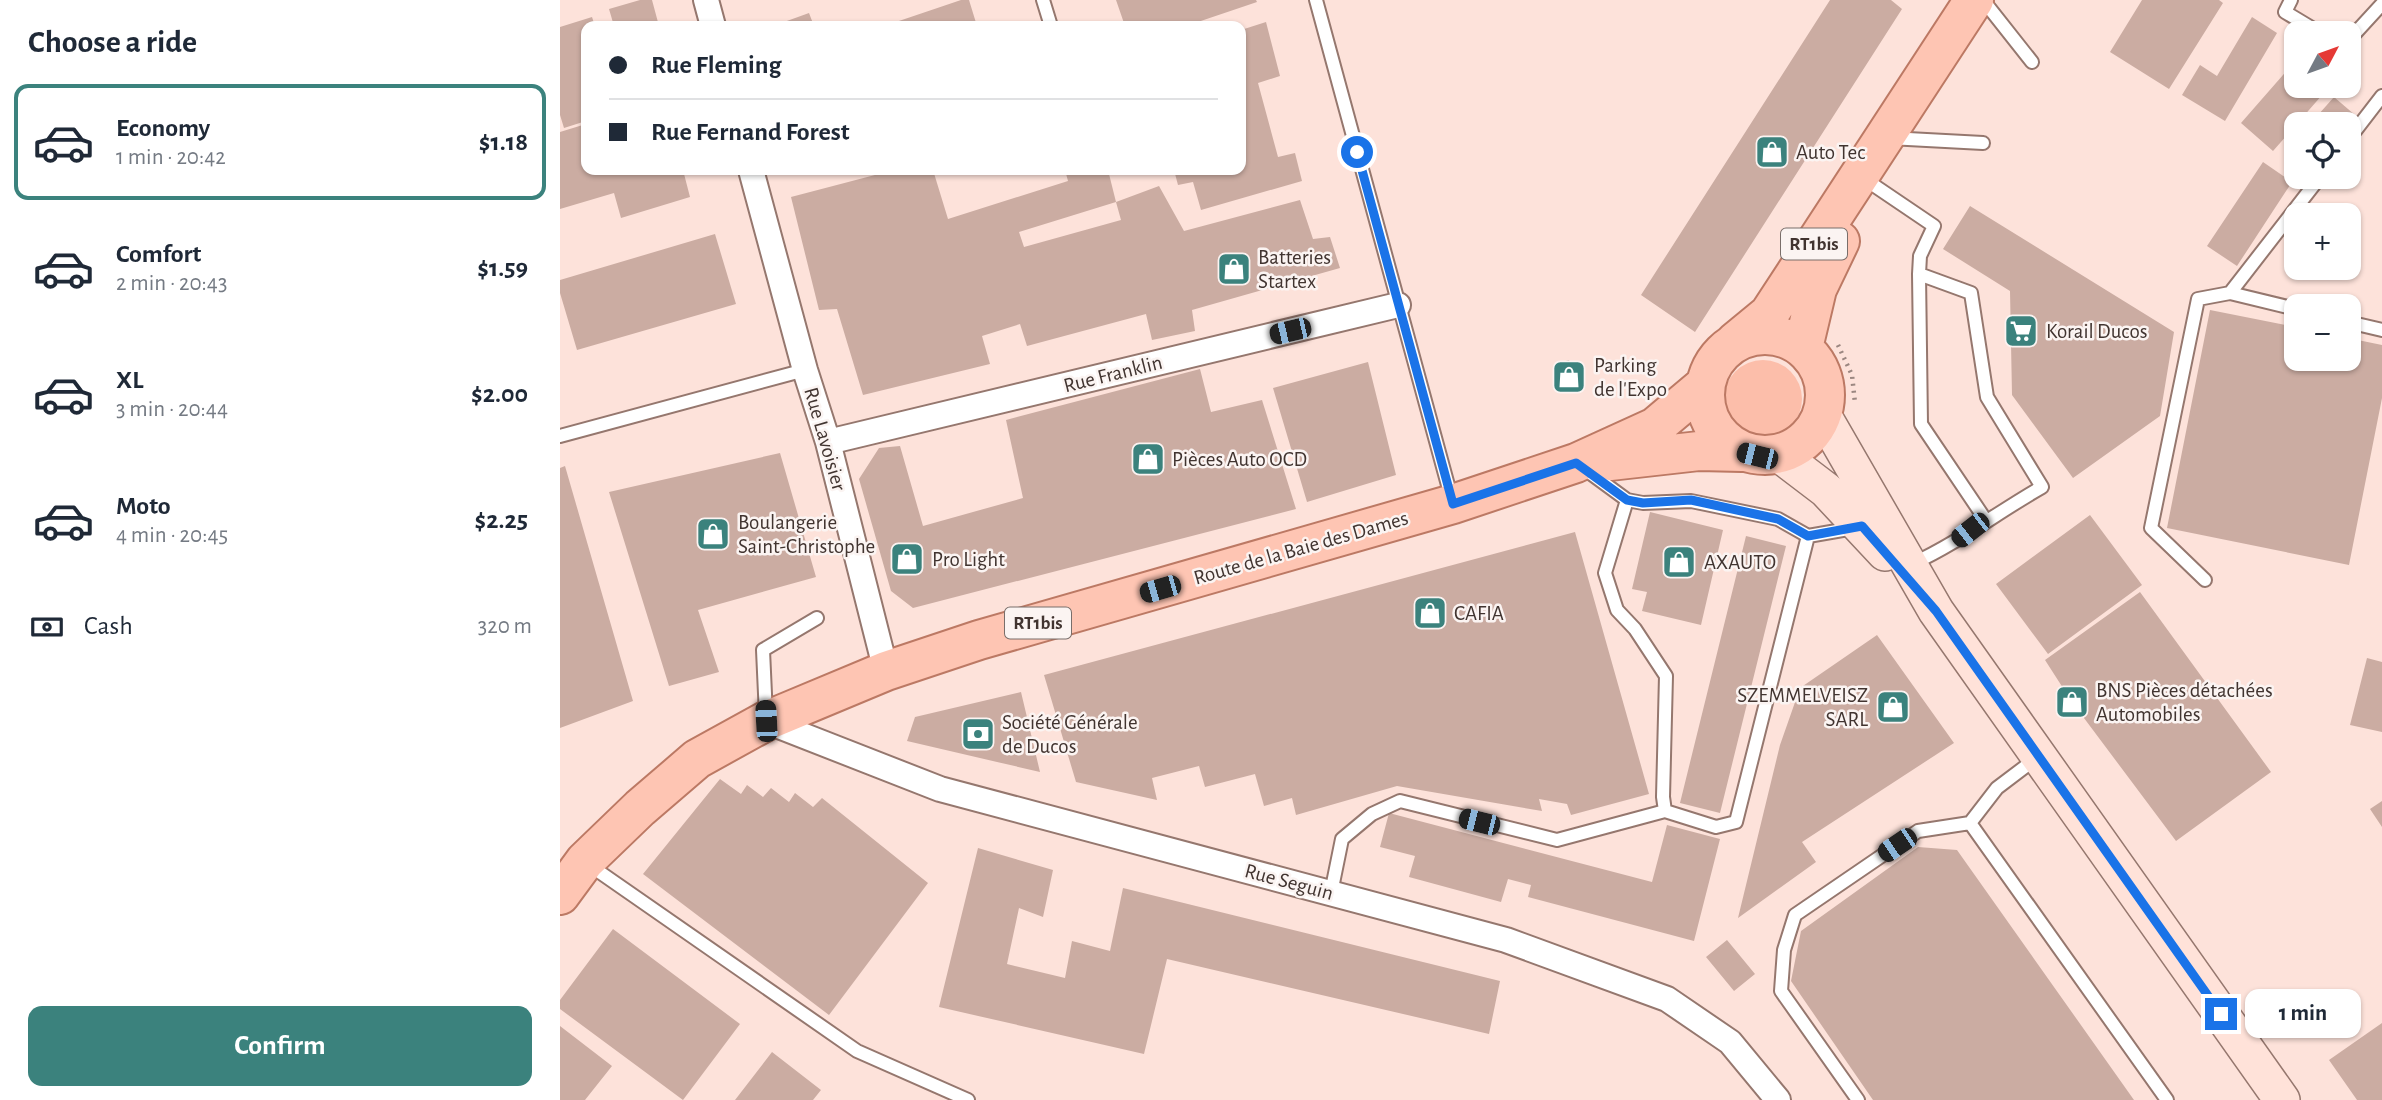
<!DOCTYPE html>
<meta charset="utf-8">
<style>
body{margin:0;font-family:"Alegreya Sans",sans-serif;background:#f6f6f7;color:#1f2937;height:100vh;display:flex;flex-direction:column;font-size:26px;white-space:nowrap}
*{box-sizing:border-box;margin:0}
p{font-size:23px;color:#747a83}
.icon{flex:none;width:38px;height:38px;fill:none;stroke:currentColor;stroke-width:2;stroke-linecap:round;stroke-linejoin:round}
.map{position:relative;flex:1;overflow:hidden}
.drawer{display:flex;flex-direction:column;background:#fff;width:560px}
.drawer>*{flex:none}
.top-card{position:absolute;left:21px;top:21px;width:665px;height:154px;border-radius:14px;box-shadow:0 2px 5px #0004;display:grid;align-content:center;height:154px;padding:0 28px;background:#fff}
.needle{width:46px;rotate:49deg}
.fabs{position:absolute;left:1724px;top:21px;display:grid;gap:14px}
.fabs a{display:grid;place-items:center;width:77px;height:77px;border-radius:14px;background:#fff;box-shadow:0 2px 5px #0004;font-size:35px}
.end{position:absolute;width:32px;height:32px;margin:-16px;border:9px solid #1a73e8;background:#fff;box-shadow:0 0 0 4px #fff}
.from{border-radius:50%}
.bubble{position:absolute;height:49px;border-radius:14px;background:#fff;box-shadow:0 2px 5px #0004;font-size:23px;font-weight:600;line-height:49px;text-align:center}
.car{position:absolute;width:21px;height:42px;margin:-21px -10px;border-radius:9px;box-shadow:0 0 5px 2px #0007;background:linear-gradient(#222 24%,#8ab4d8 0 40%,#222 0 76%,#8ab4d8 0 86%,#222 0)}
.top-card b{display:flex;align-items:center;gap:24px;height:66px;font-size:26px}
.top-card b+b{border-top:2px solid #e0e1e3}
.top-card i{width:18px;height:18px;background:#1f2937}
ul{padding:0;list-style:none}
li{display:flex;align-items:center;gap:21px;height:116px;margin:0 14px 10px;padding:0 14px;border:4px solid transparent;border-radius:14px}
li div{flex:1}
li b{display:block;font-size:26px}
li em{font-style:normal;font-weight:600}
li.selected{border-color:#3b827d}
li>.icon{width:63px;height:63px;stroke-width:1.5}
h2{padding:0 28px;font-size:32px;line-height:84px}
.pay{display:flex;align-items:center;gap:18px;height:77px;padding:0 28px;font-size:26px}
.pay p{margin-inline-start:auto}
.primary-button{display:flex;gap:14px;margin-top:auto;padding:14px 28px}
.primary-button a{flex:1;height:80px;border-radius:14px;background:#3b827d;color:#fff;font-size:28px;font-weight:600;line-height:80px;text-align:center}
main{display:flex;flex:1;min-height:0}
.map>svg:first-child{display:block}
</style>
<main>
<section class="drawer">
<h2>Choose a ride</h2>
<ul>
<li class="selected"><svg class="icon" aria-label="car" viewBox="0 0 24 24"><path d="M5 17H2v-5l4-1 3-4h7l3 4 3 1v5h-3M9 17h6M6 11h13"/><circle cx="7" cy="17" r="2"/><circle cx="17" cy="17" r="2"/></svg><div><b>Economy</b><p>1 min · 20:42</p></div><em>$1.18</em></li>
<li><svg class="icon" aria-label="car" viewBox="0 0 24 24"><path d="M5 17H2v-5l4-1 3-4h7l3 4 3 1v5h-3M9 17h6M6 11h13"/><circle cx="7" cy="17" r="2"/><circle cx="17" cy="17" r="2"/></svg><div><b>Comfort</b><p>2 min · 20:43</p></div><em>$1.59</em></li>
<li><svg class="icon" aria-label="car" viewBox="0 0 24 24"><path d="M5 17H2v-5l4-1 3-4h7l3 4 3 1v5h-3M9 17h6M6 11h13"/><circle cx="7" cy="17" r="2"/><circle cx="17" cy="17" r="2"/></svg><div><b>XL</b><p>3 min · 20:44</p></div><em>$2.00</em></li>
<li><svg class="icon" aria-label="car" viewBox="0 0 24 24"><path d="M5 17H2v-5l4-1 3-4h7l3 4 3 1v5h-3M9 17h6M6 11h13"/><circle cx="7" cy="17" r="2"/><circle cx="17" cy="17" r="2"/></svg><div><b>Moto</b><p>4 min · 20:45</p></div><em>$2.25</em></li>
</ul>
<div class="pay"><svg class="icon" aria-label="cash" viewBox="0 0 24 24"><path d="M3 7h18v10H3z"/><circle cx="12" cy="12" r="2"/></svg>Cash<p>320 m</p></div>
<div class="primary-button"><a>Confirm</a></div>
</section>
<div class="map">
<svg width="1822" height="1100" viewBox="0 0 1822 1100">
<rect width="100%" height="100%" fill="#fde2da"/>
<!-- green -->
<path fill="#fcbeaa" d="M1164 399a39 39 0 1 1 78 0a39 39 0 1 1-78 0Z"/>
<!-- building -->
<path fill="#cbaca2" d="M80 0H92L99 26H54L49 9Z
M401 0H409L417 26H334L333 23Z
M556 0H696L697 2 626 26H565Z
M1270 0H1331L1342 9 1135 332 1081 295Z
M1582 0H1659L1663 3 1609 89 1550 52Z
M249 13 254 26H213Z
M32 17 35 26H26V121L4 128 0 115V27Z
M1692 17 1717 33 1665 121 1622 95 1640 65 1657 76Z
M706 22 720 76 698 83 718 157 735 153 742 181 641 210 633 182 618 185 614 170H681V30Z
M1736 60V86H1770L1713 151 1681 123Z
M1774 97 1795 115 1787 124H1750Z
M26 124V170H123L130 197 61 218 54 193 0 209V132Z
M1736 140V163L1725 153Z
M1703 162 1732 182 1677 266 1647 246Z
M334 170H373L388 219 508 181 505 170H548L556 202 459 232 464 247 561 220 556 202 599 186 624 231 740 200 753 239 770 237 780 268 632 310 635 331 592 340 586 314 467 346 460 324 422 336 430 364 303 395 277 309 259 310 231 197Z
M1410 206 1614 332 1600 416 1513 478 1452 395 1450 291 1383 249Z
M155 234 176 304 17 350 0 293V280Z
M1650 310 1736 327V359H1788V338L1822 345V398L1789 565 1607 528Z
M1009 360 1019 390 1009 393 999 363Z
M808 362 836 475 747 502 713 388Z
M640 369 651 412 702 400 736 509 353 608 331 591 299 479 319 448 340 446 363 526 463 498 446 420Z
M220 453 256 577 138 610 159 672 109 686 49 492Z
M5 466 73 701 0 728V468Z
M1090 512 1163 530 1141 625 1082 611 1087 592 1072 589Z
M1530 515 1582 585 1488 654 1436 584Z
M1015 532 1089 794 1011 815 1007 804 979 799 982 811 837 786 736 815 732 798 704 806 695 774 645 787 639 766 592 778 597 800 516 782 484 675Z
M1186 536 1226 546 1160 813 1120 803Z
M1580 592 1711 772 1616 841 1512 702 1485 660Z
M1317 635 1394 743 1242 842 1256 862 1178 918 1220 745 1240 688Z
M1807 658 1822 662V732L1790 725Z
M461 692 480 772 347 741 355 717Z
M160 779 181 794 187 785 203 797 211 788 229 802 235 793 253 807 262 798 368 883 269 1015 83 874Z
M1822 801V827L1810 809Z
M829 813 1092 882 1107 825 1160 839 1134 941 968 897 971 885 948 879 941 902 849 877 855 856 820 847Z
M1358 847 1397 850 1574 1100H1313L1231 981 1241 931Z
M418 848 493 870 483 917 459 908 447 964 505 978 512 941 550 951 563 888 940 981 929 1034 607 959 584 1054 379 1007Z
M53 929 180 1024 123 1100 0 1009V1000Z
M1167 940 1195 974 1174 991 1146 957Z
M1822 1023V1100H1797L1769 1060Z
M0 1026 52 1066 25 1100H0Z
M212 1052 261 1090 253 1100H175Z"/>
<g fill="none" stroke-linecap="round" stroke-linejoin="round">
<defs>
<path id="lane" d="M483 0 491 26
M756 0 892 500
M1423 0 1472 62
M1731 0 1725 12 1760 33
M1788 41 1822 4
M1329 138 1423 143
M1788 140 1822 96
M1309 182 1374 226 1360 256 1359 274
M1670 293 1736 309
M1788 322 1822 330
M0 436 245 370
M1022 467 1067 500 1083 503 1131 501 1218 519 1248 536 1294 528
M1067 500 1045 573 1057 610 1075 629 1106 676 1103 797 1105 811 1156 827 1176 822 1248 536
M1352 564C1398 543 1438 512 1482 487L1427 397 1411 293 1359 274 1361 424 1425 519
M1645 580 1591 528 1638 299 1670 293 1760 177
M206 716 203 650 257 618
M1410 823 1607 1100
M28 864 297 1051 408 1100
M771 893 782 839 812 814 840 801 997 840 1105 811
M1298 1100 1221 991 1224 950 1235 915 1358 831 1410 823 1437 788 1478 757"/>
<path id="street" d="M146 0 153 26
M191 170 245 370 268 442 326 671
M268 442 838 305
M206 721 380 789 946 940 1107 999 1170 1042 1218 1100"/>
<path id="secondary" d="M1263 415 1376 611 1722 1100
M1220 455 1266 490 1325 553"/>
<path id="primary" d="M1145 395a60 60 0 1 1 120 0a60 60 0 1 1-120 0Z
M1175 342 1209 314 1414 0
M1243 348 1257 289 1280 241
M1050 461 1139 451 1182 452
M0 895 25 861 80 808 137 759 206 721 326 671 419 640 893 504 1016 463 1095 427 1145 385"/>
</defs>
<!-- lane casing -->
<use href="#lane" stroke="#95776e" stroke-width="16"/>
<!-- street casing -->
<use href="#street" stroke="#95776e" stroke-width="28"/>
<!-- secondary casing -->
<use href="#secondary" stroke="#95776e" stroke-width="38"/>
<!-- primary casing -->
<use href="#primary" stroke="#bc7964" stroke-width="42"/>
<!-- path -->
<path stroke="#9b8781" stroke-width="4.5" stroke-dasharray="2 5" stroke-linecap="butt" d="M1278 345 1292 375 1295 403"/>
<!-- lane -->
<use href="#lane" stroke="#fff" stroke-width="12"/>
<!-- street -->
<use href="#street" stroke="#fff" stroke-width="24"/>
<!-- secondary -->
<use href="#secondary" stroke="#ffe2d9" stroke-width="35"/>
<!-- primary -->
<use href="#primary" stroke="#fec5b3" stroke-width="38"/>
</g>
<g fill="none" stroke-linecap="round" stroke-linejoin="round">
<!-- route -->
<path stroke="#1a73e8" stroke-width="9" d="M797 152 893 504 1016 463 1067 500 1083 503 1131 500 1218 519 1248 536 1302 526 1376 611 1661 1014"/>
</g>
<!-- icons -->
<defs>
<symbol id="shop-square" viewBox="-11 -11 22 22"><rect x="-9" y="-9" width="18" height="18" rx="4" fill="#3b827d" stroke="#fbf4f2"/><path d="M-5-2.5h2.3a2.7 3.5 0 0 1 5.4 0H5L5.5 6h-11ZM-1.5-2.5h3a1.5 2.3 0 0 0-3 0Z" fill="#fff"/></symbol>
<symbol id="supermarket-square" viewBox="-11 -11 22 22"><rect x="-9" y="-9" width="18" height="18" rx="4" fill="#3b827d" stroke="#fbf4f2"/><path d="M-6-5.5h2.5l.6 2H6L4.5 2H-2.5L-4.4-4H-6ZM-1.5 3.2a1.3 1.3 0 1 0 .1 0ZM3 3.2a1.3 1.3 0 1 0 .1 0Z" fill="#fff"/></symbol>
<symbol id="bank-square" viewBox="-11 -11 22 22"><rect x="-9" y="-9" width="18" height="18" rx="4" fill="#3b827d" stroke="#fbf4f2"/><path d="M-6-4H6V4H-6ZM0-2.3a2.3 2.3 0 1 0 0 4.6a2.3 2.3 0 1 0 0-4.6Z" fill="#fff"/></symbol>
</defs>
<g fill-rule="evenodd">
<use href="#shop-square" x="1193" y="133" width="38" height="38"/>
<use href="#shop-square" x="655" y="250" width="38" height="38"/>
<use href="#supermarket-square" x="1442" y="312" width="38" height="38"/>
<use href="#shop-square" x="990" y="358" width="38" height="38"/>
<use href="#shop-square" x="569" y="440" width="38" height="38"/>
<use href="#shop-square" x="134" y="515" width="38" height="38"/>
<use href="#shop-square" x="328" y="540" width="38" height="38"/>
<use href="#shop-square" x="1100" y="543" width="38" height="38"/>
<use href="#shop-square" x="851" y="594" width="38" height="38"/>
<use href="#shop-square" x="1493" y="683" width="38" height="38"/>
<use href="#shop-square" x="1314" y="688" width="38" height="38"/>
<use href="#bank-square" x="399" y="715" width="38" height="38"/>
</g>
<g text-anchor="middle" dominant-baseline="central" stroke-width="5" stroke-linejoin="round" paint-order="stroke">
<!-- shield labels -->
<g fill="#fbf4f2" stroke="#796e6a" stroke-width="2">
<rect x="1221" y="228.5" width="66" height="31" rx="5"/>
<rect x="445" y="607.5" width="66" height="31" rx="5"/>
</g>
<g font-size="19" font-weight="bold" fill="#413430">
<text x="1254" y="244">RT1bis</text>
<text x="478" y="623">RT1bis</text>
</g>
<!-- poi labels -->
<g font-size="21" fill="#413430" stroke="#fbf4f2" text-anchor="start">
<text x="1236" y="152">Auto Tec</text>
<text x="698" y="257">Batteries<tspan x="698" dy="24">Startex</tspan></text>
<text x="1486" y="331">Korail Ducos</text>
<text x="1034" y="365">Parking<tspan x="1034" dy="24">de l'Expo</tspan></text>
<text x="612" y="459">Pièces Auto OCD</text>
<text x="178" y="522">Boulangerie<tspan x="178" dy="24">Saint-Christophe</tspan></text>
<text x="372" y="559">Pro Light</text>
<text x="1144" y="562">AXAUTO</text>
<text x="894" y="613">CAFIA</text>
<text x="1536" y="690">BNS Pièces détachées<tspan x="1536" dy="24">Automobiles</tspan></text>
<text x="1308" y="695" text-anchor="end">SZEMMELVEISZ<tspan x="1308" dy="24">SARL</tspan></text>
<text x="442" y="722">Société Générale<tspan x="442" dy="24">de Ducos</tspan></text>
</g>
<!-- street labels -->
<g font-size="21" fill="#413430" stroke="#fbf4f2">
<text transform="translate(553 374) rotate(-14)">Rue Franklin</text>
<text transform="translate(265 439) rotate(74)">Rue Lavoisier</text>
<text transform="translate(741 548) rotate(-16)">Route de la Baie des Dames</text>
<text transform="translate(729 882) rotate(15)">Rue Seguin</text>
</g>
</g>
</svg>
<div class="fabs">
<a><svg class="needle" viewBox="-14 -14 28 28"><path d="M0-13l5 13h-10z" fill="#e53935"/><path d="M0 13l5-13h-10z" fill="#747a83"/></svg></a>
<a><svg class="icon" aria-label="locate" viewBox="0 0 24 24"><circle cx="12" cy="12" r="6"/><path d="M12 2v4M12 18v4M2 12h4M18 12h4"/></svg></a>
<a>+</a>
<a>−</a>
</div>
<i class="end from" style="left:797px;top:152px"></i>
<i class="end" style="left:1661px;top:1014px"></i>
<div class="bubble" style="left:1685px;top:989px;width:116px">1 min</div>
<i class="car" style="left:730px;top:331px;rotate:257deg"></i>
<i class="car" style="left:1197px;top:456px;rotate:284deg"></i>
<i class="car" style="left:1410px;top:530px;rotate:232deg"></i>
<i class="car" style="left:600px;top:589px;rotate:254deg"></i>
<i class="car" style="left:206px;top:721px;rotate:357deg"></i>
<i class="car" style="left:919px;top:822px;rotate:284deg"></i>
<i class="car" style="left:1337px;top:845px;rotate:236deg"></i>
<div class="top-card">
<b><i class="from"></i>Rue Fleming</b>
<b><i></i>Rue Fernand Forest</b>
</div>
</div>
</main>
